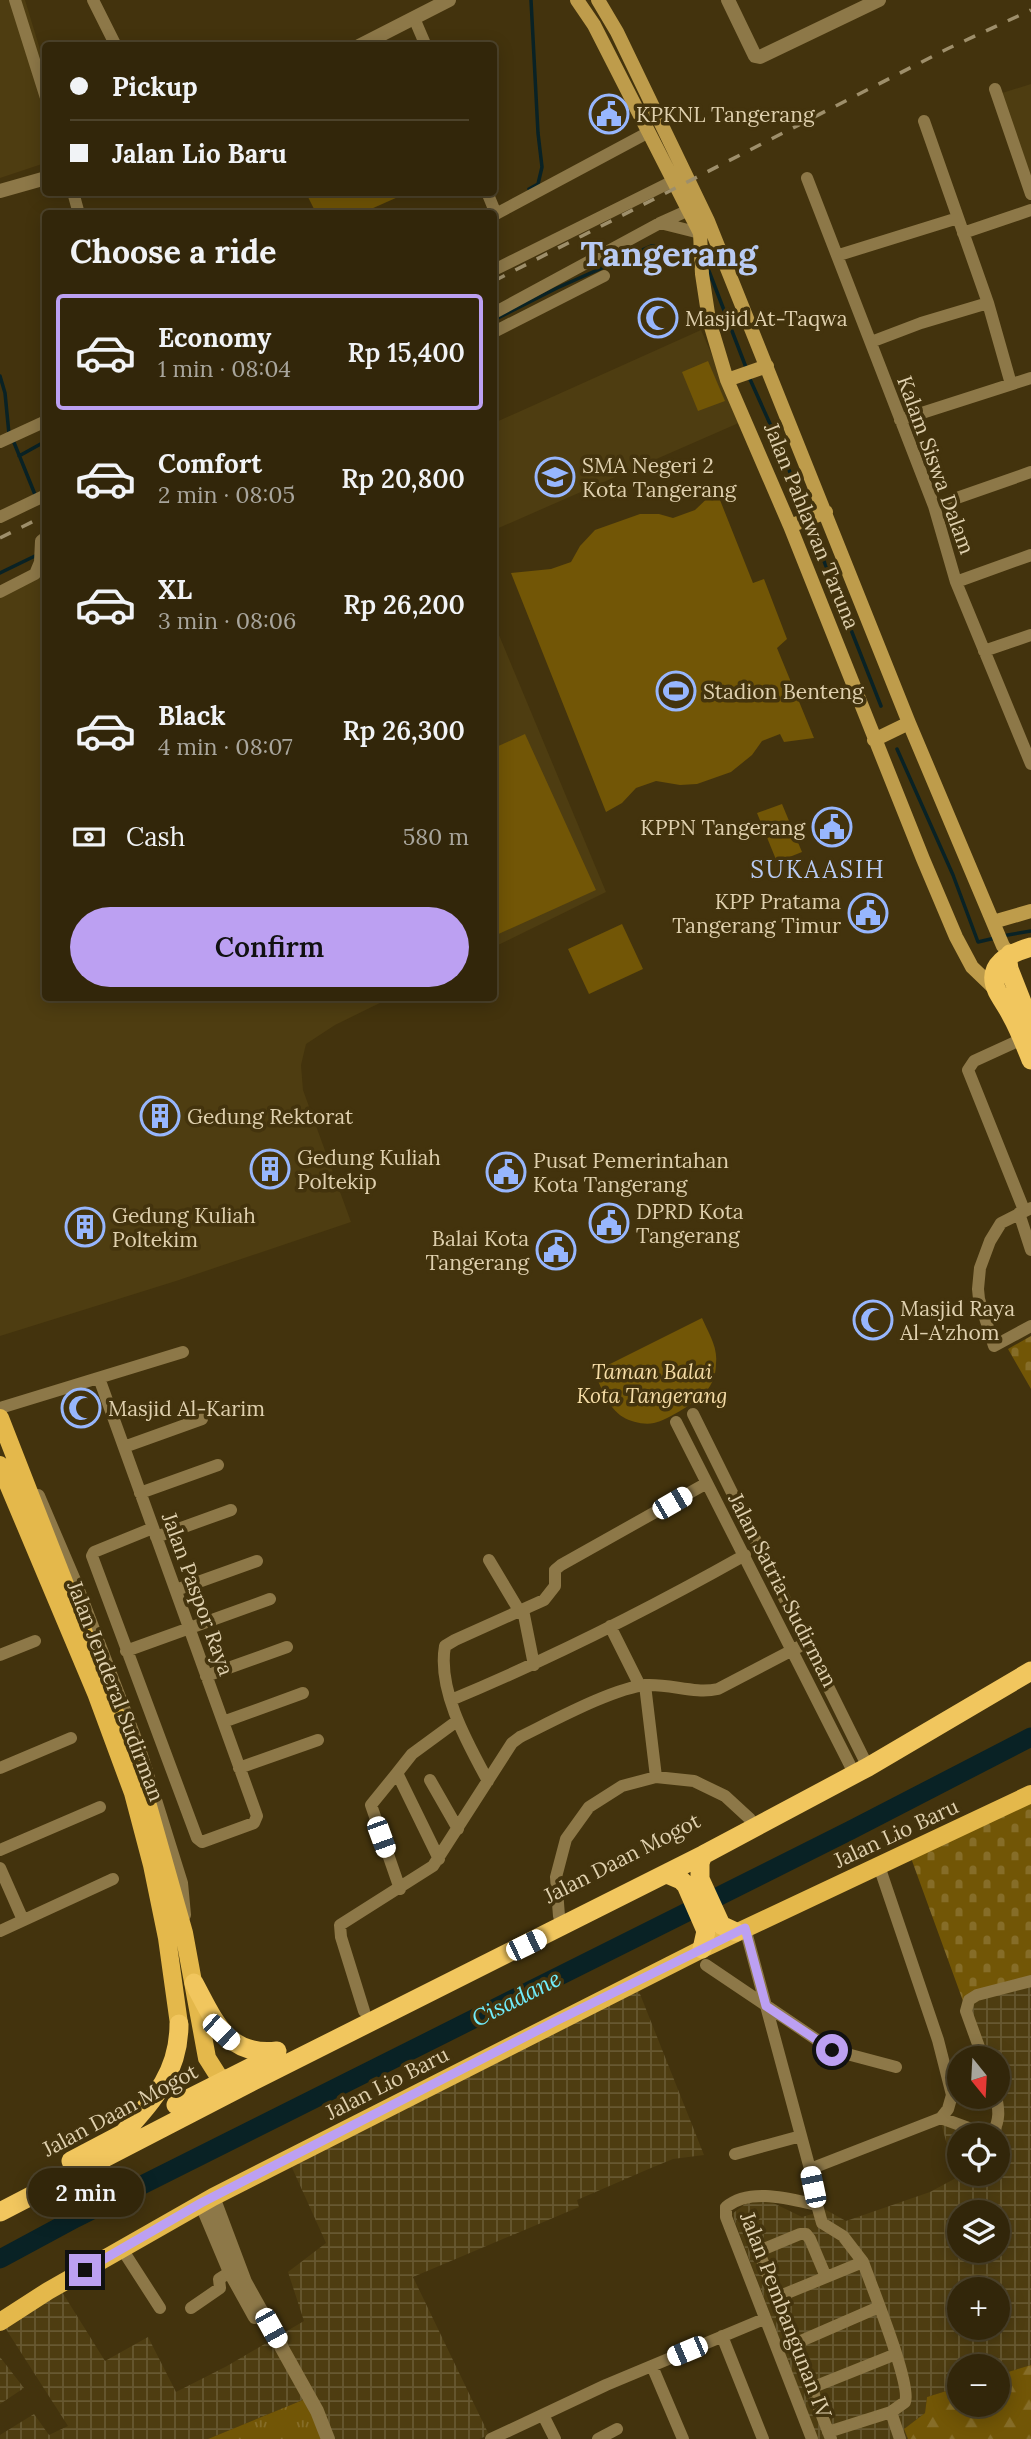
<!DOCTYPE html>
<meta charset="utf-8">
<style>
body{margin:0;font-family:Lora,serif;background:#3a2e13;color:#f1f3f6;height:100vh;display:flex;flex-direction:column;font-size:26px;white-space:nowrap}
*{box-sizing:border-box;margin:0}
p{font-size:23px;color:#a8a59c}
.icon{flex:none;width:38px;height:38px;fill:none;stroke:currentColor;stroke-width:2;stroke-linecap:round;stroke-linejoin:round}
.map{position:relative;flex:1;overflow:hidden}
.side{position:absolute;left:42px;top:210px;width:455px;height:791px;display:flex;flex-direction:column;background:#32260a;border-radius:7px;box-shadow:0 4px 18px #0003,0 0 0 2px #4d432b}
.side>*{flex:none}
.hud{position:absolute;left:42px;top:42px;width:455px;height:154px;border-radius:7px;box-shadow:0 4px 18px #0003,0 0 0 2px #4d432b;display:grid;align-content:center;height:154px;padding:0 28px;background:#32260a}
.needle{width:46px;rotate:162deg}
.buttons{position:absolute;left:947px;top:2046px;display:grid;gap:14px}
.buttons a{display:grid;place-items:center;width:63px;height:63px;border-radius:50%;background:#32260a;box-shadow:0 4px 18px #0003,0 0 0 2px #4d432b;font-size:35px}
.end{position:absolute;width:32px;height:32px;margin:-16px;border:9px solid #bca0f2;background:#111;box-shadow:0 0 0 4px #111}
.from{border-radius:50%}
.bubble{position:absolute;height:49px;border-radius:24px;background:#32260a;box-shadow:0 4px 18px #0003,0 0 0 2px #4d432b;font-size:23px;font-weight:600;line-height:49px;text-align:center}
.car{position:absolute;width:21px;height:42px;margin:-21px -10px;border-radius:9px;box-shadow:0 0 5px 2px #0007;background:linear-gradient(#fff 24%,#345 0 40%,#fff 0 76%,#345 0 86%,#fff 0)}
.hud b{display:flex;align-items:center;gap:24px;height:66px;font-size:26px}
.hud b+b{border-top:2px solid #4d432b}
.hud i{width:18px;height:18px;background:#f1f3f6}
ul{padding:0;list-style:none}
li{display:flex;align-items:center;gap:21px;height:116px;margin:0 14px 10px;padding:0 14px;border:4px solid transparent;border-radius:7px}
li div{flex:1}
li b{display:block;font-size:26px}
li em{font-style:normal;font-weight:600}
li.active{border-color:#bca0f2}
li>.icon{width:63px;height:63px;stroke-width:1.5}
h2{padding:0 28px;font-size:32px;line-height:84px}
.pay{display:flex;align-items:center;gap:18px;height:77px;padding:0 28px;font-size:26px}
.pay p{margin-inline-start:auto}
.action{display:flex;gap:14px;margin-top:auto;padding:14px 28px}
.action a{flex:1;height:80px;border-radius:42px;background:#bca0f2;color:#111;font-size:28px;font-weight:600;line-height:80px;text-align:center}
.map>svg:first-child{display:block}
</style>
<div class="map">
<svg width="1031" height="2439" viewBox="0 0 1031 2439">
<defs>
<pattern id="industrial-grid" width="8" height="8" patternUnits="userSpaceOnUse" patternTransform="scale(1.75)"><rect width="8" height="8" fill="#4e3d11"/><path d="M0 4h8M4 0v8" fill="none" stroke="#675831"/></pattern>
<pattern id="grass-tufts" width="24" height="20" patternUnits="userSpaceOnUse" patternTransform="scale(1.75)"><rect width="24" height="20" fill="#725606"/><path d="M3 7l-1-3M5 7V3M7 7l1-3M15 17l-1-3M17 17v-4M19 17l1-3" fill="none" stroke="#866d28"/></pattern>
<pattern id="forest-firs" width="22" height="20" patternUnits="userSpaceOnUse" patternTransform="scale(1.75)"><rect width="22" height="20" fill="#725606"/><path d="M5 1l3.5 6h-7zM16 11l3.5 6h-7z" fill="#866d28"/></pattern>
<pattern id="cemetery-stones" width="16" height="16" patternUnits="userSpaceOnUse" patternTransform="scale(1.75)"><rect width="16" height="16" fill="#725606"/><path d="M2 7V4a2 2 0 0 1 4 0v3zM10 15v-3a2 2 0 0 1 4 0v3z" fill="#866d28"/></pattern>
</defs>
<rect width="100%" height="100%" fill="#43330d"/>
<!-- built -->
<path fill="#4e3d11" d="M0 0H25L45 66V163L0 178Z
M1031 84V179L1002 93Z
M701 330 741 422 494 530V423Z
M45 575 46 998H390L335 1025 306 1044 301 1065 303 1090 351 1222 176 1281 0 1336V597Z
M494 623 606 892 494 947Z"/>
<!-- industrial -->
<path fill="url(#industrial-grid)" fill-rule="evenodd" d="M636 1984 704 2155 673 2159 651 2168 577 2200 579 2207 413 2277 489 2435 479 2439H332L315 2395 208 2439H0V2435L34 2414 49 2435 68 2426 4 2326 59 2287 105 2361 148 2337 176 2392 227 2366 304 2321 288 2272 326 2243 289 2161Z
M1031 1984V2365L998 2375V2366H959V2387L927 2397 925 2413 904 2429 908 2439H818L732 2214 757 2195 802 2217 826 2210 846 2221 930 2192 956 2178 940 2119 997 2135 998 2058H983L963 2001ZM959 2135H998V2174H959ZM959 2212H998V2250H959ZM959 2289H998V2328H959Z
M0 2357 24 2388 0 2404Z"/>
<!-- grass -->
<path fill="url(#grass-tufts)" d="M315 2395 332 2439H208Z"/>
<!-- forest -->
<path fill="url(#forest-firs)" d="M1031 2365V2439H908L904 2429 925 2413 927 2397 959 2387V2404H998V2375Z"/>
<!-- cemetery -->
<path fill="url(#cemetery-stones)" d="M1031 1336V1389L1008 1349Z
M1031 1793V1984L963 2001 911 1858Z"/>
<!-- green -->
<path fill="#725606" d="M306 193H407L362 213H316Z
M708 361 725 401 698 411 682 372Z
M716 490 753 583 764 579 787 639 777 648 814 738 784 742 780 734 762 741 752 755 731 772 697 784 680 785 656 781 636 788 622 803 606 812 511 573 551 569 571 562 580 546 595 530 640 514H659L673 518 695 510Z
M525 734 596 890 494 936V748Z
M782 804 802 852 777 862 757 813Z
M622 924 643 969 589 994 568 949Z
M702 1318C708 1332 718 1347 716 1363 716 1372 714 1381 708 1389 700 1400 668 1420 654 1423 644 1425 631 1422 623 1417 608 1408 601 1387 594 1372Z"/>
<g fill="none" stroke-linecap="round" stroke-linejoin="round">
<!-- stream -->
<path stroke="#092225" stroke-width="3.5" d="M529 189 538 184 542 167 538 133 531 0
M707 266 747 370
M494 320 557 288 651 246 691 250 697 256
M0 376 5 393 9 434
M749 377 780 446 806 515
M13 440 36 497
M19 456 46 441
M809 523 881 706
M0 573 37 555
M897 749 953 875 978 942 995 938
M1002 936 1031 931"/>
<!-- river -->
<path stroke="#092225" stroke-width="19" d="M0 2259 76 2218 851 1830 1031 1737"/>
<!-- minor -->
<path stroke="#8d7848" stroke-width="12" d="M15 0 46 98
M93 0 116 46
M414 18 426 46
M995 89 1031 194
M924 121 988 303 1011 384
M807 178 934 506 956 582 1031 764
M73 192 79 214
M487 192 496 214
M494 215 649 132
M660 223 700 233
M963 233 1031 210
M839 255 958 218
M494 270 673 181
M494 313 660 223 689 210
M494 332 604 276
M871 342 921 323 988 303
M900 420 1031 378
M0 442 46 421
M934 506 1031 472
M0 517 46 495
M956 582 1031 555
M0 592 35 574 40 562 41 541 46 537
M984 651 1031 635
M1022 1039 974 1061 968 1070 1024 1210
M1031 1208 1001 1223 990 1241 980 1268 978 1289 979 1299 994 1346 1031 1326
M1019 1213 1031 1250
M99 1378 257 1816 254 1823 202 1842 197 1838 92 1556 94 1552 153 1528
M0 1408 183 1352
M693 1414 868 1767
M676 1422 855 1775
M124 1447 202 1419
M140 1493 218 1465
M156 1537 231 1510
M489 1560 520 1612
M176 1590 257 1561
M523 1610 534 1665
M610 1626 640 1686
M126 1651 270 1599
M0 1655 35 1641
M206 1676 287 1647
M645 1685 656 1777
M451 1700C552 1658 649 1609 745 1555
M223 1722 303 1693
M0 1768 71 1738
M239 1768 318 1740
M397 1773 412 1754 457 1721
M430 1780 458 1829
M488 1781C468 1744 437 1690 445 1646L455 1640 544 1600 555 1586V1570L561 1565 707 1483
M0 1850 100 1807
M0 1868 23 1920
M400 1889 371 1805 397 1773 439 1859
M559 1916 556 1877 566 1839 589 1807 622 1786 656 1777 694 1781 725 1796 750 1819
M745 1928 810 2169 817 2205C790 2199 750 2187 726 2207V2217L812 2439
M0 1931 113 1879
M706 1965 832 2050 896 2067
M364 2011 341 1937 340 1925 433 1866 512 1743 520 1737C551 1722 615 1687 647 1685 672 1684 694 1694 718 1689L808 1642
M983 2058 966 2011 969 2000 977 1995 1031 1981
M941 2118 982 2133 993 2132C1000 2120 999 2110 996 2096
M735 2154 801 2136
M810 2169 941 2118 948 2109 952 2095 938 2040 879 1866
M122 2249 160 2308
M863 2262C871 2285 912 2385 905 2402L891 2412 900 2439
M826 2277 810 2239 806 2234H800L764 2249 760 2255 831 2439
M775 2298 863 2262 843 2236 822 2223 817 2205
M191 2308 220 2288 219 2279 230 2272
M722 2336 763 2439
M794 2344 879 2307
M652 2366 683 2439
M811 2388 896 2354
M543 2415 555 2439
M828 2432 891 2412
M491 2439 606 2385 764 2319
M598 2439 617 2429"/>
<!-- tertiary -->
<path stroke="#8d7848" stroke-width="14" d="M728 0 755 56 760 57 879 0
M359 46 449 0
M0 191 46 178
M38 1496 76 1585 140 1752 181 1883 184 1915
M213 2197 245 2282 317 2411 328 2439
M201 2203 230 2272 255 2317"/>
<!-- secondary -->
<path stroke="#be9c4b" stroke-width="14" d="M577 0 594 25 700 233 702 274 709 320 727 380 790 526 923 859 956 937 972 967 997 991
M598 0 617 32 708 221 909 723 1003 946 1010 954
M727 380 767 366
M790 526 826 512
M874 740 909 723
M993 922 1031 911"/>
<!-- primary -->
<path stroke="#e4b84b" stroke-width="18" d="M0 1418 139 1774 184 1933 207 2058 219 2077 236 2082
M0 1465 96 1693 133 1793 152 1865 167 1938 179 2024
M0 2322 48 2291 213 2197 702 1949 1031 1794"/>
<!-- trunk -->
<path stroke="#f1c65e" stroke-width="19" d="M1031 947C1010 953 985 964 997 991 1001 999 1007 1007 1011 1015 1019 1029 1025 1045 1031 1060
M1010 954 1008 962 1009 969 1031 1025
M703 1855 700 1863V1879L721 1925 736 1932
M667 1874 681 1880 686 1885 706 1931 702 1949
M194 1983C214 2020 227 2057 277 2051
M176 2105 271 2057
M122 2135C153 2100 179 2073 179 2024
M71 2161 128 2131
M0 2212 253 2081 703 1855 868 1767 1031 1671"/>
<!-- rail -->
<path stroke="#9e8f6b" stroke-width="3.5" stroke-dasharray="12 12" stroke-linecap="butt" d="M494 281 947 49 1031 10
M0 538 46 515"/>
</g>
<g fill="none" stroke-linecap="round" stroke-linejoin="round">
<!-- route -->
<path stroke="#bca0f2" stroke-width="9" d="M85 2270 201 2203 556 2021 745 1928 766 2006 832 2050"/>
</g>
<!-- icons -->
<defs>
<symbol id="civic-ring" viewBox="-11 -11 22 22"><circle r="9.5" fill="#43330d" stroke="#97b6fd" stroke-width="1.5"/><path d="M-.6-6.5H3V-4.5H.6V-3L4-1V1h2V6H-6V1h2V-1L-.6-3ZM-1.2 2.5V6h2.4V2.5Z" fill="#97b6fd"/></symbol>
<symbol id="mosque-ring" viewBox="-11 -11 22 22"><circle r="9.5" fill="#43330d" stroke="#97b6fd" stroke-width="1.5"/><path d="M3.5-4.9A6 6 0 1 0 3.5 4.9A5 5 0 1 1 3.5-4.9Z" fill="#97b6fd"/></symbol>
<symbol id="school-ring" viewBox="-11 -11 22 22"><circle r="9.5" fill="#43330d" stroke="#97b6fd" stroke-width="1.5"/><path d="M0-5L7-2L0 1L-7-2ZM-4 1L0 2.5L4 1V4Q0 6-4 4Z" fill="#97b6fd"/></symbol>
<symbol id="stadium-ring" viewBox="-11 -11 22 22"><circle r="9.5" fill="#43330d" stroke="#97b6fd" stroke-width="1.5"/><path d="M0-5a6.5 5 0 1 0 0 10a6.5 5 0 1 0 0-10ZM-3.5-1.8h7v3.6h-7Z" fill="#97b6fd"/></symbol>
<symbol id="building-ring" viewBox="-11 -11 22 22"><circle r="9.5" fill="#43330d" stroke="#97b6fd" stroke-width="1.5"/><path d="M-4-6H4V6H1V3H-1V6H-4ZM-2.5-4.3h1.7v1.8h-1.7ZM.8-4.3h1.7v1.8H.8ZM-2.5-1h1.7V.8h-1.7ZM.8-1h1.7V.8H.8Z" fill="#97b6fd"/></symbol>
</defs>
<g fill-rule="evenodd">
<use href="#civic-ring" x="587" y="92" width="44" height="44"/>
<use href="#mosque-ring" x="636" y="296" width="44" height="44"/>
<use href="#school-ring" x="533" y="455" width="44" height="44"/>
<use href="#stadium-ring" x="654" y="669" width="44" height="44"/>
<use href="#civic-ring" x="810" y="805" width="44" height="44"/>
<use href="#civic-ring" x="846" y="891" width="44" height="44"/>
<use href="#building-ring" x="138" y="1094" width="44" height="44"/>
<use href="#building-ring" x="248" y="1147" width="44" height="44"/>
<use href="#civic-ring" x="484" y="1150" width="44" height="44"/>
<use href="#civic-ring" x="587" y="1201" width="44" height="44"/>
<use href="#building-ring" x="63" y="1205" width="44" height="44"/>
<use href="#civic-ring" x="534" y="1228" width="44" height="44"/>
<use href="#mosque-ring" x="851" y="1298" width="44" height="44"/>
<use href="#mosque-ring" x="59" y="1386" width="44" height="44"/>
</g>
<g text-anchor="middle" dominant-baseline="central" stroke-width="7" stroke-linejoin="round" paint-order="stroke">
<!-- poi labels -->
<g font-size="21" fill="#dfd0ae" stroke="#43330d" text-anchor="start">
<text x="636" y="114">KPKNL Tangerang</text>
<text x="685" y="318">Masjid At-Taqwa</text>
<text x="582" y="465">SMA Negeri 2<tspan x="582" dy="24">Kota Tangerang</tspan></text>
<text x="703" y="691">Stadion Benteng</text>
<text x="805" y="827" text-anchor="end">KPPN Tangerang</text>
<text x="841" y="901" text-anchor="end">KPP Pratama<tspan x="841" dy="24">Tangerang Timur</tspan></text>
<text x="187" y="1116">Gedung Rektorat</text>
<text x="297" y="1157">Gedung Kuliah<tspan x="297" dy="24">Poltekip</tspan></text>
<text x="533" y="1160">Pusat Pemerintahan<tspan x="533" dy="24">Kota Tangerang</tspan></text>
<text x="636" y="1211">DPRD Kota<tspan x="636" dy="24">Tangerang</tspan></text>
<text x="112" y="1215">Gedung Kuliah<tspan x="112" dy="24">Poltekim</tspan></text>
<text x="529" y="1238" text-anchor="end">Balai Kota<tspan x="529" dy="24">Tangerang</tspan></text>
<text x="900" y="1308">Masjid Raya<tspan x="900" dy="24">Al-A'zhom</tspan></text>
<text x="108" y="1408">Masjid Al-Karim</text>
</g>
<!-- street labels -->
<g font-size="21" fill="#dfd0ae" stroke="#43330d">
<text transform="translate(936 465) rotate(70)">Kalam Siswa Dalam</text>
<text transform="translate(812 526) rotate(68)">Jalan Pahlawan Taruna</text>
<text transform="translate(783 1590) rotate(63)">Jalan Satria-Sudirman</text>
<text transform="translate(198 1594) rotate(70)">Jalan Paspor Raya</text>
<text transform="translate(116 1691) rotate(69)">Jalan Jenderal Sudirman</text>
<text transform="translate(896 1833) rotate(-25)">Jalan Lio Baru</text>
<text transform="translate(622 1858) rotate(-27)">Jalan Daan Mogot</text>
<text transform="translate(387 2083) rotate(-27)">Jalan Lio Baru</text>
<text transform="translate(120 2110) rotate(-28)">Jalan Daan Mogot</text>
<text transform="translate(786 2315) rotate(69)">Jalan Pembangunan IV</text>
</g>
<!-- park labels -->
<g font-size="21" font-style="italic" fill="#f6dda7" stroke="#43330d">
<text x="652" y="1371">Taman Balai<tspan x="652" dy="24">Kota Tangerang</tspan></text>
</g>
<!-- water labels -->
<g font-size="23" font-style="italic" fill="#71eefd" stroke="#43330d">
<text transform="translate(516 1998) rotate(-27)">Cisadane</text>
</g>
<!-- quarter labels -->
<g font-size="24" letter-spacing="2" fill="#b8caf3" stroke="#43330d">
<text x="818" y="869">SUKAASIH</text>
</g>
<!-- town labels -->
<g font-size="35" font-weight="bold" fill="#b8caf3" stroke="#43330d">
<text x="669" y="253">Tangerang</text>
</g>
</g>
</svg>
<div class="buttons">
<a><svg class="needle" viewBox="-14 -14 28 28"><path d="M0-13l5 13h-10z" fill="#e53935"/><path d="M0 13l5-13h-10z" fill="#a8a59c"/></svg></a>
<a><svg class="icon" aria-label="locate" viewBox="0 0 24 24"><circle cx="12" cy="12" r="6"/><path d="M12 2v4M12 18v4M2 12h4M18 12h4"/></svg></a>
<a><svg class="icon" aria-label="layers" viewBox="0 0 24 24"><path d="M12 4l9 5-9 5-9-5zM3 14l9 5 9-5"/></svg></a>
<a>+</a>
<a>−</a>
</div>
<i class="end from" style="left:832px;top:2050px"></i>
<i class="end" style="left:85px;top:2270px"></i>
<div class="bubble" style="left:28px;top:2168px;width:116px">2 min</div>
<i class="car" style="left:672px;top:1503px;rotate:60deg"></i>
<i class="car" style="left:381px;top:1837px;rotate:160deg"></i>
<i class="car" style="left:526px;top:1945px;rotate:64deg"></i>
<i class="car" style="left:221px;top:2032px;rotate:133deg"></i>
<i class="car" style="left:813px;top:2187px;rotate:348deg"></i>
<i class="car" style="left:271px;top:2328px;rotate:151deg"></i>
<i class="car" style="left:687px;top:2351px;rotate:247deg"></i>
<div class="hud">
<b><i class="from"></i>Pickup</b>
<b><i></i>Jalan Lio Baru</b>
</div>
<section class="side">
<h2>Choose a ride</h2>
<ul>
<li class="active"><svg class="icon" aria-label="car" viewBox="0 0 24 24"><path d="M5 17H2v-5l4-1 3-4h7l3 4 3 1v5h-3M9 17h6M6 11h13"/><circle cx="7" cy="17" r="2"/><circle cx="17" cy="17" r="2"/></svg><div><b>Economy</b><p>1 min · 08:04</p></div><em>Rp 15,400</em></li>
<li><svg class="icon" aria-label="car" viewBox="0 0 24 24"><path d="M5 17H2v-5l4-1 3-4h7l3 4 3 1v5h-3M9 17h6M6 11h13"/><circle cx="7" cy="17" r="2"/><circle cx="17" cy="17" r="2"/></svg><div><b>Comfort</b><p>2 min · 08:05</p></div><em>Rp 20,800</em></li>
<li><svg class="icon" aria-label="car" viewBox="0 0 24 24"><path d="M5 17H2v-5l4-1 3-4h7l3 4 3 1v5h-3M9 17h6M6 11h13"/><circle cx="7" cy="17" r="2"/><circle cx="17" cy="17" r="2"/></svg><div><b>XL</b><p>3 min · 08:06</p></div><em>Rp 26,200</em></li>
<li><svg class="icon" aria-label="car" viewBox="0 0 24 24"><path d="M5 17H2v-5l4-1 3-4h7l3 4 3 1v5h-3M9 17h6M6 11h13"/><circle cx="7" cy="17" r="2"/><circle cx="17" cy="17" r="2"/></svg><div><b>Black</b><p>4 min · 08:07</p></div><em>Rp 26,300</em></li>
</ul>
<div class="pay"><svg class="icon" aria-label="cash" viewBox="0 0 24 24"><path d="M3 7h18v10H3z"/><circle cx="12" cy="12" r="2"/></svg>Cash<p>580 m</p></div>
<div class="action"><a>Confirm</a></div>
</section>
</div>
